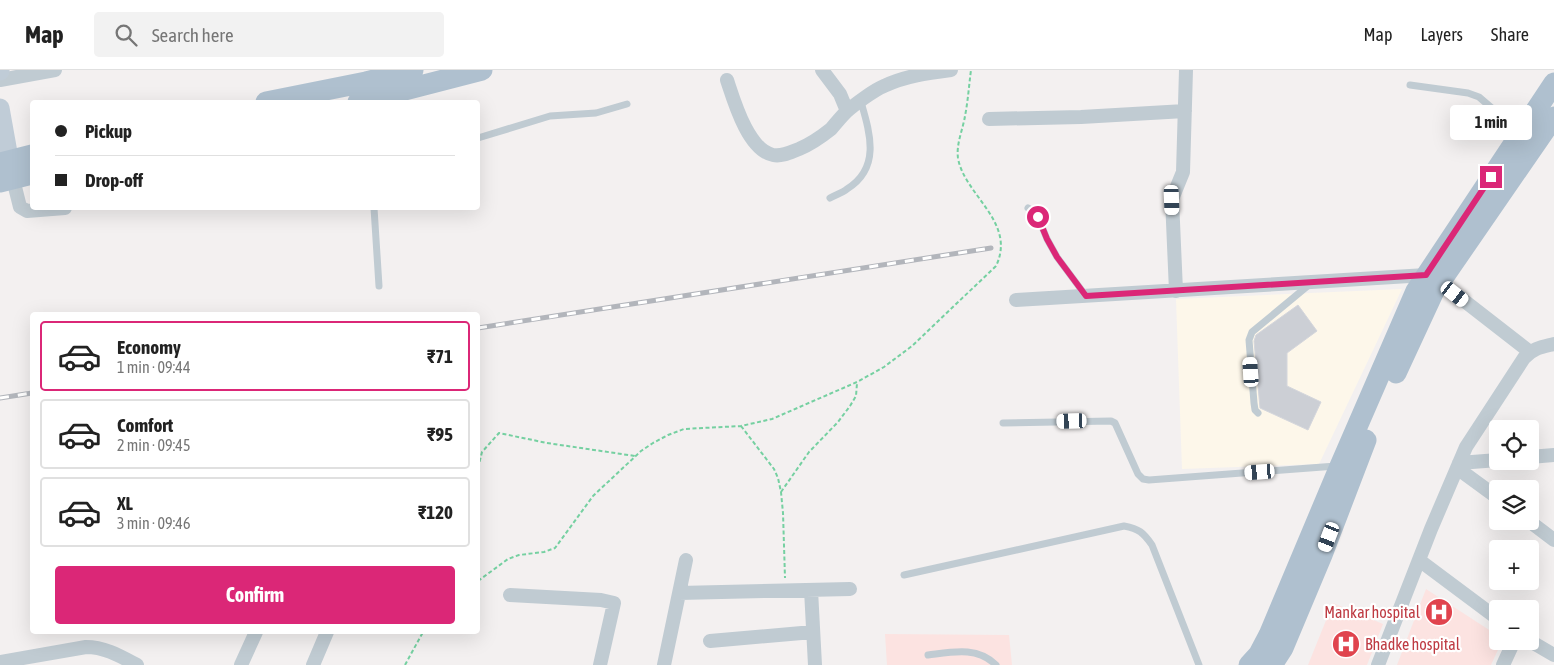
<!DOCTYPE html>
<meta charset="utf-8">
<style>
body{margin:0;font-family:"Asap Condensed",sans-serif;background:#f2f2f2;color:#222;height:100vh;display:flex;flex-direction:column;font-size:19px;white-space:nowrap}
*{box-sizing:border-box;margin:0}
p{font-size:16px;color:#767676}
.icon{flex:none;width:28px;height:28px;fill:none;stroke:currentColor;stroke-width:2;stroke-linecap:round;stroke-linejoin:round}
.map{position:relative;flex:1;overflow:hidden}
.sheet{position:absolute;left:30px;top:242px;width:450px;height:322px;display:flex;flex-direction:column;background:#fff;border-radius:5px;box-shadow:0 5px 20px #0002}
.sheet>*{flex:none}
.hud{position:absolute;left:30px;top:30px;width:450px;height:110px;border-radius:5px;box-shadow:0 5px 20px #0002;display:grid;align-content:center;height:110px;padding:0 25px;background:#fff}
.fabs{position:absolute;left:1489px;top:350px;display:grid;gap:10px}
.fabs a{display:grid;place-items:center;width:50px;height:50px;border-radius:5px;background:#fff;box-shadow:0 5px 20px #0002;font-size:25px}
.end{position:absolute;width:22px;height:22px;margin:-11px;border:6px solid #db2777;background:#fff;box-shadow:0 0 0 2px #fff}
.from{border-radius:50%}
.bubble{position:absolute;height:35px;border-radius:5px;background:#fff;box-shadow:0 5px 20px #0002;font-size:16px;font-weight:700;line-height:35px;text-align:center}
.car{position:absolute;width:15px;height:30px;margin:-15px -8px;border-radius:6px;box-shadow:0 0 4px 1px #0007;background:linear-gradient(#fff 24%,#345 0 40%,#fff 0 76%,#345 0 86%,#fff 0)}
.hud b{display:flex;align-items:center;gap:18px;height:48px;font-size:19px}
.hud b+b{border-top:1px solid #e0e0e0}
.hud i{width:12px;height:12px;background:#222}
ul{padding:9px 0 0;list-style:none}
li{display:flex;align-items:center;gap:15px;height:70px;margin:0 10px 8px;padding:0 15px;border:2px solid #e0e0e0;border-radius:5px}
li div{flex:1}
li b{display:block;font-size:19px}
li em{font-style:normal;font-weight:700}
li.selected{border-color:#db2777}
li>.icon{width:45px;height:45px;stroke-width:1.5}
.action{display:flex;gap:10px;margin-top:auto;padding:10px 25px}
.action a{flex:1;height:58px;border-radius:5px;background:#db2777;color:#fff;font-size:20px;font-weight:700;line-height:58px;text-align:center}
header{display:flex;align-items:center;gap:30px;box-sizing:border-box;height:70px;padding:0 25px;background:#fff;border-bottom:1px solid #e0e0e0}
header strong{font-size:24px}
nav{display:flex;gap:28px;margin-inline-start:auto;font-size:18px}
.search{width:350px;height:45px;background:#f2f2f2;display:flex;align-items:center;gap:12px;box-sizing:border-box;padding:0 18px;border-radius:5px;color:#767676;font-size:19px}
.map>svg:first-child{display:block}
</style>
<header>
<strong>Map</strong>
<div class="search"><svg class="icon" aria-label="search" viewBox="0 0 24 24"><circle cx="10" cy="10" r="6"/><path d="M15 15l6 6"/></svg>Search here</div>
<nav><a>Map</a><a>Layers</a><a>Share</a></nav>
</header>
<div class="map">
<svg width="1554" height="595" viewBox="0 0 1554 595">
<rect width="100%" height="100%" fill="#f3f0f0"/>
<!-- commercial -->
<path fill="#fdf7ea" d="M1402 219 1319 394 1182 399 1176 229Z"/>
<!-- medical -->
<path fill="#fce3e1" d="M1426 519 1497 565 1498 571H1502L1491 595H1397Z
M1333 533 1383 554 1367 595H1308Z
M885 564 1009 565 1012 595H887Z"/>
<!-- building -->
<path fill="#cccfd5" stroke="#d4d6dc" d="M1298 235 1317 261 1287 283V316L1321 332 1308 360 1260 338 1254 271 1256 265Z"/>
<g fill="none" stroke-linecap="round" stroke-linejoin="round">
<!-- path -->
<path stroke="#75d0a1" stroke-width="2" stroke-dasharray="4 2.5" stroke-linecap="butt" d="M741 356 774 399 778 408 781 422 783 443 785 508
M478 398 482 382 499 363 547 373 635 386
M781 422 809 382 838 352 850 336 856 326 857 313
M478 511 508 489 519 485 544 482 555 478 593 426 641 381 653 373 668 365 684 359 741 356 772 349 857 312 884 297 912 276 996 196C1017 152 964 125 958 88 956 74 963 59 965 46 968 31 969 15 971 0
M405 595 423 562"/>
<!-- lane -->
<path stroke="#c0cbd2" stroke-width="7" d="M1410 15 1468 23 1479 27 1501 46 1521 56
M478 68 550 46 596 43 627 34
M830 128C835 125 842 123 847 119 881 98 870 63 861 32
M374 138 379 216
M1028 138 1034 142 1038 147 1047 169 1057 187 1086 226
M1258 343 1255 340 1254 333 1249 270 1252 262 1310 214
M1003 353 1111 351 1115 353 1138 404 1143 409 1149 410 1336 396
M904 505 1124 456C1139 459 1143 462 1152 475L1199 595
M928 585C952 582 977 576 996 595"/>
<!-- street -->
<path stroke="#c0cbd2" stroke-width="14" d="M822 0 840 24 847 41
M0 10 55 0
M727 10C734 31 748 80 773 85 782 87 791 82 799 79 811 74 821 67 831 59 836 53 841 47 846 42 854 35 874 20 884 16 905 6 928 3 951 0
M989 49 1081 47 1185 41
M13 109 20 137 27 141 65 138
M1176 221 1172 129 1183 102 1186 0
M1016 230 1426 205 1440 212 1530 282
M1530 387 1554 385
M1459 393 1498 390
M1457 398 1498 428
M1529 451 1554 470
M1419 490 1498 549
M811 520 815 595
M679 523 850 519
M510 525 601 530 614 533 600 595
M710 571 813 562
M1530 571 1554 585
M0 592 86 577C105 577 120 586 137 595
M241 595 256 562
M313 595 327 562
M664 595 686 490
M1378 595 1431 459 1466 377 1524 288C1533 278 1542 277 1554 274
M1503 595 1514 571"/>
<!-- secondary -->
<path stroke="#c0ccd7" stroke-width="19" d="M0 1V0
M0 38 12 105"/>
<!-- primary -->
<path stroke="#afc0cf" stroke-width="21" d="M266 32 366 12 413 0
M358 32 482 0
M0 93 32 85
M0 112 32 104
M1396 303 1434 221 1554 47
M1249 595 1259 584 1269 565 1340 396 1416 221 1554 13
M1272 595 1283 578 1322 485 1366 370"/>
<defs>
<path id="rail" d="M478 258 991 178
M0 328 32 323"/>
</defs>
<!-- rail casing -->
<use href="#rail" stroke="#b2b5bb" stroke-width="5"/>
<!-- rail -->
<use href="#rail" stroke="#fff" stroke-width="3" stroke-dasharray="9" stroke-linecap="butt"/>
</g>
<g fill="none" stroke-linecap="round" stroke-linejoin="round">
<!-- route -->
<path stroke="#db2777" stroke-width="6" d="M1038 147 1047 169 1057 187 1086 226 1426 205 1491 107"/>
</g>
<!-- icons -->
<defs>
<symbol id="hospital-disc" viewBox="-11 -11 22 22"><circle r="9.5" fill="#e0444e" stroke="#fff"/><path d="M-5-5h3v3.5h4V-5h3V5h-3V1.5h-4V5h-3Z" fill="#fff"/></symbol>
</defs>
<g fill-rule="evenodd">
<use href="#hospital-disc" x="1423" y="526" width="32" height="32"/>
<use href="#hospital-disc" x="1330" y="558" width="32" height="32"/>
</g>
<g text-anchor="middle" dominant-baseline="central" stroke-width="4.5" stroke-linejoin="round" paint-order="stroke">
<!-- health labels -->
<g font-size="16" fill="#be3a42" stroke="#fff" text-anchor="end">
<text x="1420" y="542">Mankar hospital</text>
<text x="1365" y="574" text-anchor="start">Bhadke hospital</text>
</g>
</g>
</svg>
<div class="fabs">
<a><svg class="icon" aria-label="locate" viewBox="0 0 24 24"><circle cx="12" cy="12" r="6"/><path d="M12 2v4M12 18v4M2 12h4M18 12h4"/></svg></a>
<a><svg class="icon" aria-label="layers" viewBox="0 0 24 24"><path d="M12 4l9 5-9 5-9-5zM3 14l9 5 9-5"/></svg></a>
<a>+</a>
<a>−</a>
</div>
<i class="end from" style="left:1038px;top:147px"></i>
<i class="end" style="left:1491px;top:107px"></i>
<div class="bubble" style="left:1450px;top:35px;width:82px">1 min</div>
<i class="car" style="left:1172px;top:130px;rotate:178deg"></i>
<i class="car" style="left:1455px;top:224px;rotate:128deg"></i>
<i class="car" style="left:1251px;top:302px;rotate:356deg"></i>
<i class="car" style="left:1072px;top:351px;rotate:268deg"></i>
<i class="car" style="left:1260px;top:402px;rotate:266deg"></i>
<i class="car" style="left:1329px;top:467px;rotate:201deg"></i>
<div class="hud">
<b><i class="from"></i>Pickup</b>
<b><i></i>Drop-off</b>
</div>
<section class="sheet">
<ul>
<li class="selected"><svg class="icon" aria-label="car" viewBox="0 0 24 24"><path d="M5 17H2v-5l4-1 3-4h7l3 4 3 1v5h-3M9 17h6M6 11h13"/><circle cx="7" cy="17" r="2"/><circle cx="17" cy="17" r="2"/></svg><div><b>Economy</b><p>1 min · 09:44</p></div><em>₹71</em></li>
<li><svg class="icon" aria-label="car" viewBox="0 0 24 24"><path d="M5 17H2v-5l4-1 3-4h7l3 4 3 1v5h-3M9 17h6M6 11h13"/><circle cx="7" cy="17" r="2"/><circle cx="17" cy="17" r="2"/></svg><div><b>Comfort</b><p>2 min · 09:45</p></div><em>₹95</em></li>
<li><svg class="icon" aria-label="car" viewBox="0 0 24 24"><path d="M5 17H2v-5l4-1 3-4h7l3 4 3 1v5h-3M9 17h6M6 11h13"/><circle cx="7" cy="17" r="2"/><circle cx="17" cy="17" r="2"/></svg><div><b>XL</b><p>3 min · 09:46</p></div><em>₹120</em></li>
</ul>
<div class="action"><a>Confirm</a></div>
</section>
</div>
